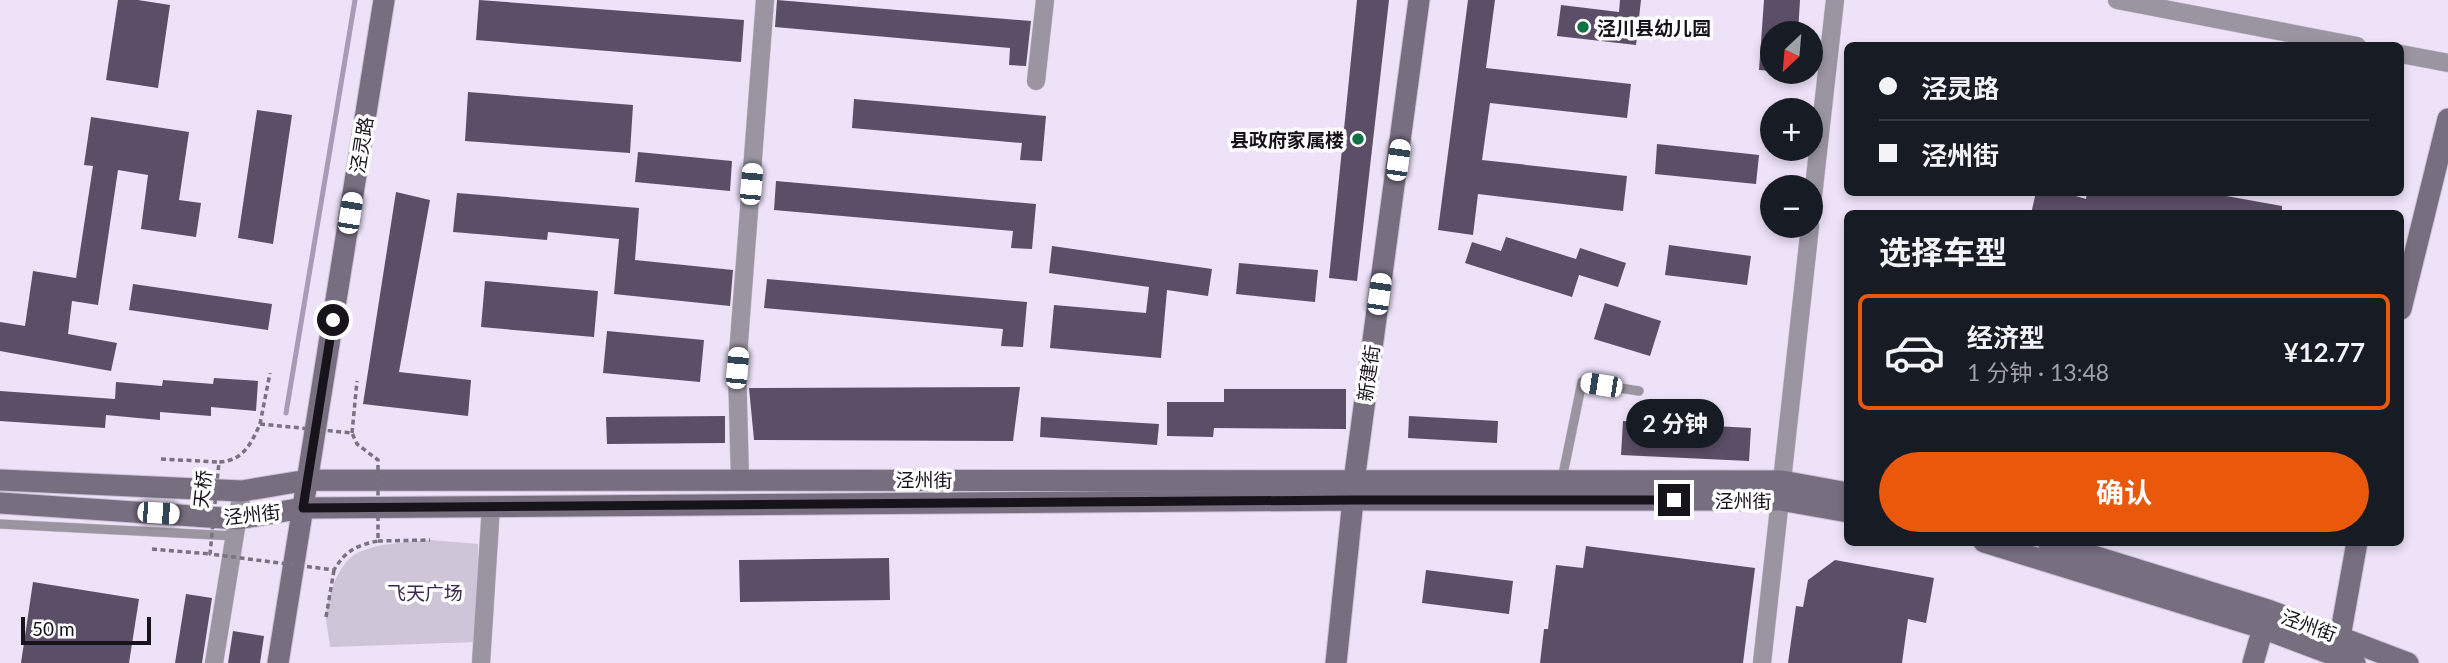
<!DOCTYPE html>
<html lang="zh">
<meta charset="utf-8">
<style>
body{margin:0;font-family:Lato,"Noto Sans SC",sans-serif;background:#242831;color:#f1f3f6;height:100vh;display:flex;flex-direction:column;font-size:26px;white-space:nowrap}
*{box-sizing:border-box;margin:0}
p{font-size:23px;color:#9ea1a6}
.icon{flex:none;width:38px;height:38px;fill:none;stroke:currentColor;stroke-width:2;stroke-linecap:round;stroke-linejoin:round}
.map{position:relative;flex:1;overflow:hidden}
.side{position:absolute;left:1844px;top:210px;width:560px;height:336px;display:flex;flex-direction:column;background:#171b24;border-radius:10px;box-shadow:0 4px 10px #0003}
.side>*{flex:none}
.top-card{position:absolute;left:1844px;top:42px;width:560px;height:154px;border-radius:10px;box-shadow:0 4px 10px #0003;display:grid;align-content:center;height:154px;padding:0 35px;background:#171b24}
.needle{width:46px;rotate:206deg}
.buttons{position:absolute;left:1760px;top:21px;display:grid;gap:14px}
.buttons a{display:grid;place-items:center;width:63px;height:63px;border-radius:50%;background:#171b24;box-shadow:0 4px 10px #0003;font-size:35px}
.scale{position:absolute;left:21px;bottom:18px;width:130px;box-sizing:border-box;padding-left:7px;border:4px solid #17131a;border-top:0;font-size:19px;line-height:24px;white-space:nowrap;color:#17131a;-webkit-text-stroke:5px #fff;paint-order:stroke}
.end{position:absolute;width:32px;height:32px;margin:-16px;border:9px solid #17131a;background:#fff;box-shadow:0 0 0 4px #fff}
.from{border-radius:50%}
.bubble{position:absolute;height:49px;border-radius:24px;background:#171b24;box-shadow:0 4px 10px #0003;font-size:23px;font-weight:700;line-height:49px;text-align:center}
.car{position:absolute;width:21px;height:42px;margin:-21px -10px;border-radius:9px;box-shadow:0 0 5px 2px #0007;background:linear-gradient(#fff 24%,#345 0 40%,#fff 0 76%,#345 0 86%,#fff 0)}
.top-card b{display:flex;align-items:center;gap:24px;height:66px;font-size:26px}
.top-card b+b{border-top:2px solid #363941}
.top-card i{width:18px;height:18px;background:#f1f3f6}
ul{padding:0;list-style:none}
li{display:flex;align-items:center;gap:21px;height:116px;margin:0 14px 10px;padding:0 21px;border:4px solid transparent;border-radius:10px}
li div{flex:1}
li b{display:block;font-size:26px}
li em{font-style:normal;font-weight:700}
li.current{border-color:#ea580c}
li>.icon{width:63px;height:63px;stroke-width:1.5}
h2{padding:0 35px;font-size:32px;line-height:84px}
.primary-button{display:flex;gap:14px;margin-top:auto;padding:14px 35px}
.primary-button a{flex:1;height:80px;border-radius:42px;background:#ea580c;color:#fff;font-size:28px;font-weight:700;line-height:80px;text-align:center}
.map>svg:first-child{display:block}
</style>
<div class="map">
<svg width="2448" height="663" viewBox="0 0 2448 663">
<rect width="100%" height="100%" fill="#ede2f8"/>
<!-- green -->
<path fill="#cfc5d9" d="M430 540 478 544V642L330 647C329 638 327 628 326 619 326 598 339 561 359 552 379 543 408 542 430 540Z"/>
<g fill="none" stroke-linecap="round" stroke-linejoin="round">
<!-- stream -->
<path stroke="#a99bb8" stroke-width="5" d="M286 413 355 0"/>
</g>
<!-- building -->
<path fill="#5b4e67" d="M118 0H138L170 5 158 88 106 80Z
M479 0 744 20 741 62 476 40Z
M777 0 1031 21 1026 66 1009 65 1010 48 775 27Z
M1357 0H1389L1357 281 1329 278Z
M1468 0H1495L1486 68 1631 84 1627 118 1490 103 1482 160 1627 176 1623 211 1478 194 1473 235 1438 230Z
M1620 0H1641L1636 45 1557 36 1561 5 1619 12Z
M1764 0H1800L1798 33H1773V71L1759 70Z
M468 92 633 105 630 153 465 141Z
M854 99 1046 116 1042 161 1020 160 1022 143 852 128Z
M257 110 292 115 273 244 238 238Z
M91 117 189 132 179 200 201 203 196 237 141 229 148 175 118 170 98 305 72 301 68 334 117 343 111 371 0 351V322L25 326 33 271 76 278 93 166 84 165Z
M1657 144 1759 155 1756 184 1655 174Z
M638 152 732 161 730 191 635 182Z
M776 181 1036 204 1032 249 1011 248 1013 231 774 210Z
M396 192 430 200 399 372 471 380 468 416 363 404Z
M2036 192H2062L2086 199 2087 192H2204L2282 206V214H2031Z
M457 193 639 208 635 260 733 270 730 306 614 294 619 239 548 232 547 240 453 232Z
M1506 237 1576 259 1580 248 1626 263 1618 287 1579 275 1572 297 1465 263 1472 242 1501 251Z
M1669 245 1751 256 1747 285 1665 275Z
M1052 246 1212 269 1208 296 1167 290 1161 358 1050 348 1054 305 1146 313 1149 287 1049 273Z
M1239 263 1318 270 1315 302 1236 294Z
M767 279 1027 302 1023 347 1001 346 1003 329 764 308Z
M485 281 598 291 594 337 481 327Z
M133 284 272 304 268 330 129 310Z
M1605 303 1661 321 1650 356 1594 339Z
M607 331 704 340 700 382 603 373Z
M214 378 258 381 256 411 211 407V416L160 412V420L106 415 105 428 0 421V391L115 399 116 382 162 386 163 380 213 384Z
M1020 387 1013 441 754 440 749 388Z
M1224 389H1346V429L1214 428 1213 437 1167 436V402H1224Z
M725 416V443L607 444 606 417Z
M1409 416 1498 421 1497 443 1408 438Z
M1041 417 1159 424 1157 445 1040 437Z
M1623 421 1751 428 1749 461 1621 455Z
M1586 546 1755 568 1743 663H1540L1544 629H1548L1556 565 1583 568Z
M889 558 890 600 740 602 739 560Z
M1835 560 1934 578 1926 623 1908 619 1902 663H1788L1796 606 1803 607 1808 580Z
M1426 570 1513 581 1509 614 1422 603Z
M33 582 139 599 129 663H21Z
M186 594 212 598 202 663H175Z
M233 631 264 636 260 663H228Z"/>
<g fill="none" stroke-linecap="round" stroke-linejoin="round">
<defs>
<path id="lane" d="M1562 479 1582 382 1639 391
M0 524 235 536"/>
<path id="street" d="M2117 0 2357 46
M2401 54 2448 63
M1036 81 1045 0
M1811 214 1835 0
M740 479 737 368 765 0
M214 663 242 491
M481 663 491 506
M1762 663 1810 226"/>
<path id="secondary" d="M2401 309 2448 119
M0 480 242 491 308 480 1782 481 1848 493
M0 503 238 519 303 508 1353 500H1780L1848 512
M1984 542 2262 628 2355 663
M2048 542 2268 610 2408 663
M2335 650 2340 637 2357 542
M278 663 384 0
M1336 663 1353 500 1354 481 1419 0
M2253 663 2267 614"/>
</defs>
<!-- lane casing -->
<use href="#lane" stroke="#cbc1d4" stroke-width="10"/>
<!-- street casing -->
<use href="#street" stroke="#cbc1d4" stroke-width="19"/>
<!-- secondary casing -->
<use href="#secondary" stroke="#cbc1d4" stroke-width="23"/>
<!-- path -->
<path stroke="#797280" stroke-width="3.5" stroke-dasharray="5 3.5" stroke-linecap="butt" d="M260 424 270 373
M352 433 357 381
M161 459 219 462
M378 541 430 540
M152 549 210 554
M326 617 334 570"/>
<!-- lane -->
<use href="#lane" stroke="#9b95a2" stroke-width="9"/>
<!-- street -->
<use href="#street" stroke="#9b95a2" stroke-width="18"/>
<!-- secondary -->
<use href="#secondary" stroke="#776e80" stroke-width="21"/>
<!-- path-bridge -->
<path stroke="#797280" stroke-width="3.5" stroke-dasharray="5 3.5" stroke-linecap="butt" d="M260 424 352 433 357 444 378 460V541C357 545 345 551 334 570L210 554 219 462C243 461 251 444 260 424Z"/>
</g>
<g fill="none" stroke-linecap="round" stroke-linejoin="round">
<!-- route -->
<path stroke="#17131a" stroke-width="9" d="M333 320 303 508 1353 500H1674"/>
</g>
<!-- markers -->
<g fill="#127247" stroke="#fff" stroke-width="2.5">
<circle cx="1583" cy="27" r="7"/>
<circle cx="1358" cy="139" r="7"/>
</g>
<g text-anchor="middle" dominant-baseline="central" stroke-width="7" stroke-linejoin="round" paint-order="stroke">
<!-- poi labels -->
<g font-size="19" font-weight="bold" fill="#17131a" stroke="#fff" text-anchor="start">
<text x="1597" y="27">泾川县幼儿园</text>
<text x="1344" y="139" text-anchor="end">县政府家属楼</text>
</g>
<!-- street labels -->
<g font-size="19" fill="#17131a" stroke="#fff">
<text transform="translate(361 145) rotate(-81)">泾灵路</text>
<text transform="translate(1368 373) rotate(-82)">新建街</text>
<text x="924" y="479">泾州街</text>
<text transform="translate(202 489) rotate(-84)">天桥</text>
<text x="1743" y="500">泾州街</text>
<text transform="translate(252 514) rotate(-6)">泾州街</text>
<text transform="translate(2309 625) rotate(20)">泾州街</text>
</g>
<!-- park labels -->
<g font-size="19" fill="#3d2750" stroke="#fff">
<text x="425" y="592">飞天广场</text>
</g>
</g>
</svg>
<div class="buttons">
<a><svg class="needle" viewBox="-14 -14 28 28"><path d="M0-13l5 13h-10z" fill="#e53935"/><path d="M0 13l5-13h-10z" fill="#9ea1a6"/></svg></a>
<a>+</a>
<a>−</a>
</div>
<div class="scale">50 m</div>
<i class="end from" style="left:333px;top:320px"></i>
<i class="end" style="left:1674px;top:500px"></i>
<div class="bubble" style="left:1626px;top:399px;width:98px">2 分钟</div>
<i class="car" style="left:1398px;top:160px;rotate:8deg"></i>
<i class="car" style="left:751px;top:184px;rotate:5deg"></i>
<i class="car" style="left:350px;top:213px;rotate:9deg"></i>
<i class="car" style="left:1379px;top:294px;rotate:8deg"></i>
<i class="car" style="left:737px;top:368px;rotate:5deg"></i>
<i class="car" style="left:1601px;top:385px;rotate:279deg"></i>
<i class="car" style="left:158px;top:513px;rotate:94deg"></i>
<div class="top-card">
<b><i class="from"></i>泾灵路</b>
<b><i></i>泾州街</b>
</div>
<section class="side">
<h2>选择车型</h2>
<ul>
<li class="current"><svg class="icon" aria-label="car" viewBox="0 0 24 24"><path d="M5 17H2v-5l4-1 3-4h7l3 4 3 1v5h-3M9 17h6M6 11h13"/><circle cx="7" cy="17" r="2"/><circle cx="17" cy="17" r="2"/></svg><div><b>经济型</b><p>1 分钟 · 13:48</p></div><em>¥12.77</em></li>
</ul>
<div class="primary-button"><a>确认</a></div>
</section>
</div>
